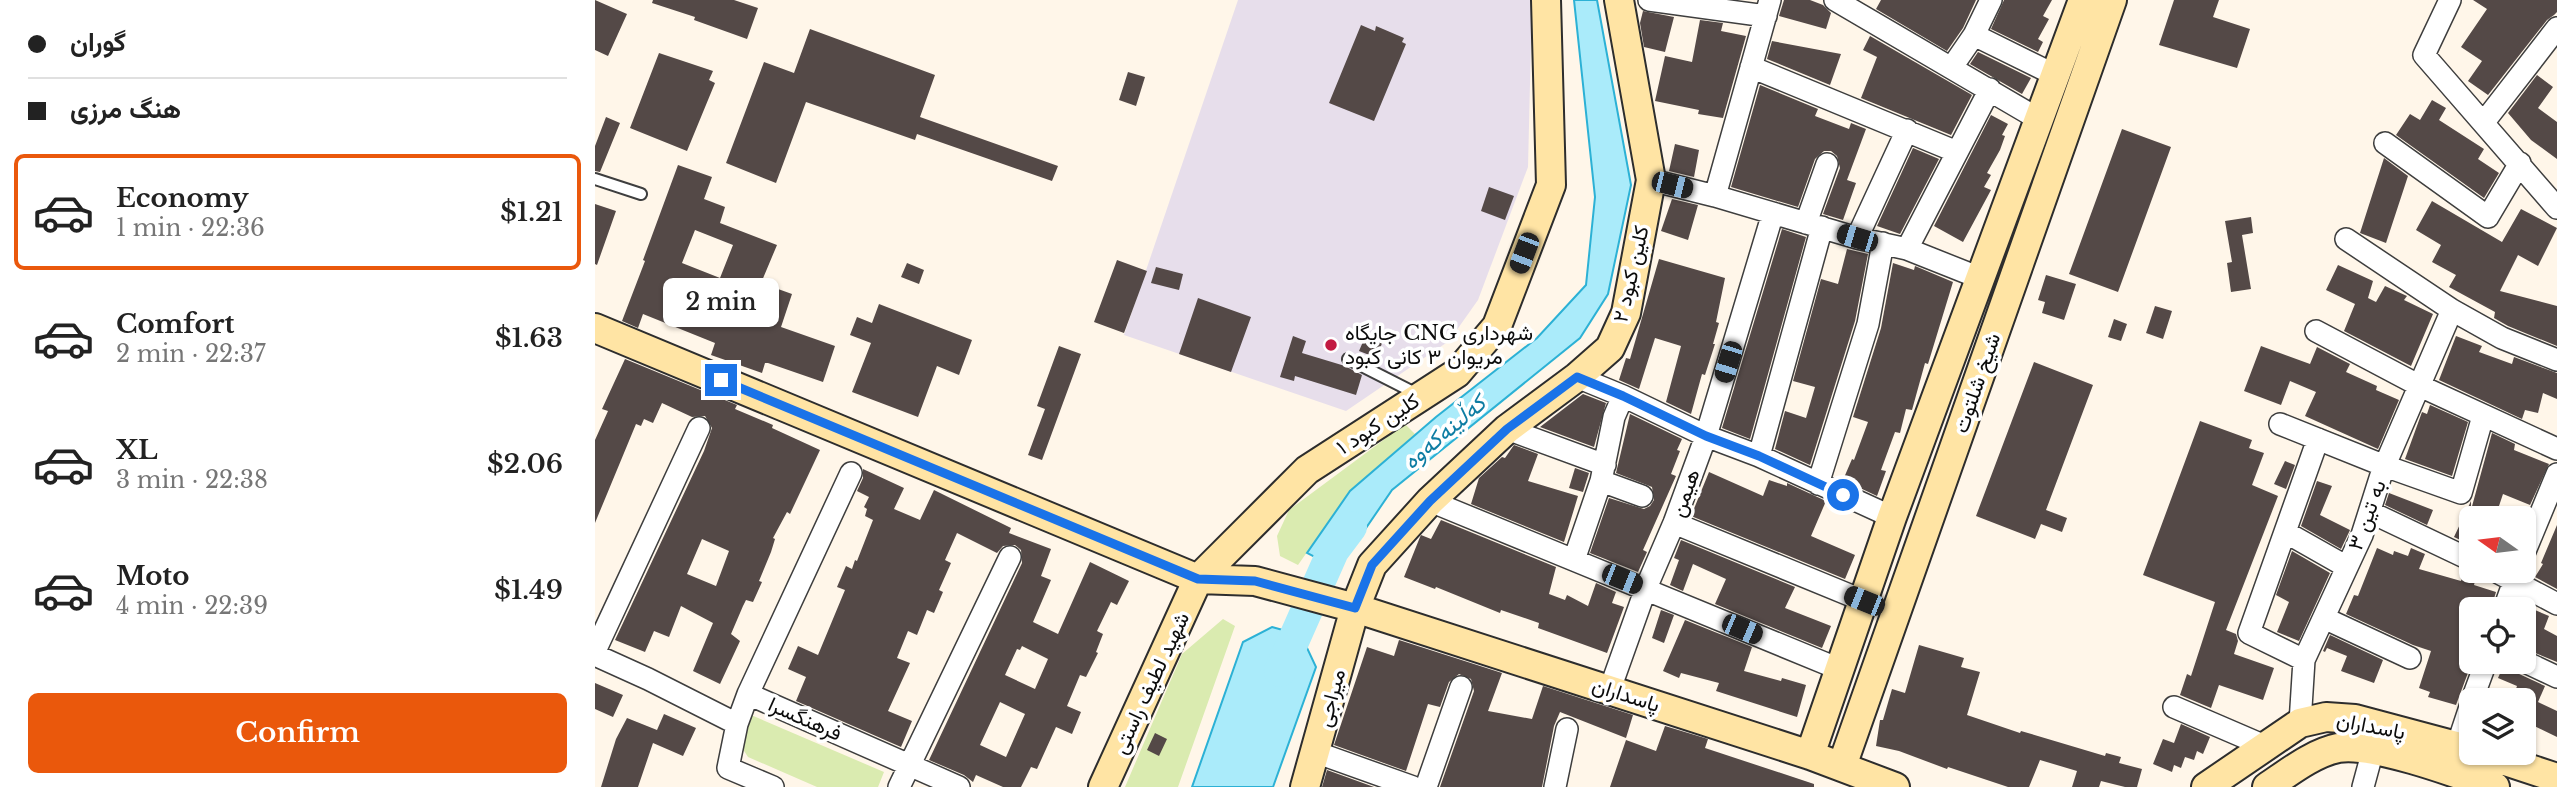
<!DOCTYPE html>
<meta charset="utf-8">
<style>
body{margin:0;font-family:"Libre Baskerville",Vazirmatn,serif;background:#f6f6f6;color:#222;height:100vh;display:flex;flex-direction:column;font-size:26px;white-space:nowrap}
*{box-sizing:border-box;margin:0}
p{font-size:23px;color:#767676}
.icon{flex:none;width:38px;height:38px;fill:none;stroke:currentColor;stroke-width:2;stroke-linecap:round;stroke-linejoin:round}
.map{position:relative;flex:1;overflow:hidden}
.sheet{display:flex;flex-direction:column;background:#fff;width:595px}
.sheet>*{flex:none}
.banner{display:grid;align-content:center;height:154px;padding:0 28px;background:#fff}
.needle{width:46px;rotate:284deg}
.tools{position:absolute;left:1864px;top:506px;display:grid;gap:14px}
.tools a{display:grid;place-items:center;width:77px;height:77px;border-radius:10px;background:#fff;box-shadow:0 2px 5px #0004;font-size:35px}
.end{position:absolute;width:32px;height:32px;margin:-16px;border:9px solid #1a73e8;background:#fff;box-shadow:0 0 0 4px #fff}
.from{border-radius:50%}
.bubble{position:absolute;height:49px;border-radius:10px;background:#fff;box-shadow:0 2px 5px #0004;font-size:23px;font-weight:600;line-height:49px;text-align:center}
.car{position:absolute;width:21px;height:42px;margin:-21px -10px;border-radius:9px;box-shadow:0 0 5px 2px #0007;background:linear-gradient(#222 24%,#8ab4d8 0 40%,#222 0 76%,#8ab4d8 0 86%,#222 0)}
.banner b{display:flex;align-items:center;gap:24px;height:66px;font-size:26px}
.banner b+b{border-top:2px solid #e0e0e0}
.banner i{width:18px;height:18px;background:#222}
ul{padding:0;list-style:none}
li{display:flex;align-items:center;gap:21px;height:116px;margin:0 14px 10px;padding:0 14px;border:4px solid transparent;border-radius:10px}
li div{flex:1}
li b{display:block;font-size:26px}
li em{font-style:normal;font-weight:600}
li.active{border-color:#ea580c}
li>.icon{width:63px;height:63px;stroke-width:1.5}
.action{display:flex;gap:14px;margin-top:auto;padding:14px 28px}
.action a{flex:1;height:80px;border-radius:10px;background:#ea580c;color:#fff;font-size:28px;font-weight:600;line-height:80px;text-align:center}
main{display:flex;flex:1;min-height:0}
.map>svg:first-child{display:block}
</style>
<main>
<section class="sheet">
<div class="banner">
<b><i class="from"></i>گوران</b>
<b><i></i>هنگ مرزی</b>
</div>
<ul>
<li class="active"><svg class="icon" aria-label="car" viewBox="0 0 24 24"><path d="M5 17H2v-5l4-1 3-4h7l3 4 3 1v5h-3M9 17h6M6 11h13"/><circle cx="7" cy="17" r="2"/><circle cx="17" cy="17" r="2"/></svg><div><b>Economy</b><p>1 min · 22:36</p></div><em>$1.21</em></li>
<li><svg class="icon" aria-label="car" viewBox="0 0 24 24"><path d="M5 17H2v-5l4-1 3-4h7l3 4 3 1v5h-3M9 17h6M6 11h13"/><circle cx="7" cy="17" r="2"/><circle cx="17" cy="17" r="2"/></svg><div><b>Comfort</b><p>2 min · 22:37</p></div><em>$1.63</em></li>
<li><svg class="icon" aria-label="car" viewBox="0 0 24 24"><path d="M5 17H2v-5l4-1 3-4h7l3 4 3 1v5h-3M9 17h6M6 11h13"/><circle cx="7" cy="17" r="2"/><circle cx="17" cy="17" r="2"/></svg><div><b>XL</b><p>3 min · 22:38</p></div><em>$2.06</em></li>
<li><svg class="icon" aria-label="car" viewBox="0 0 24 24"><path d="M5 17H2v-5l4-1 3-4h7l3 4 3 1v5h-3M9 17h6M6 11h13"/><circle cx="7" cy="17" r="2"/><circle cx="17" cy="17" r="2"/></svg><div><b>Moto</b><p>4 min · 22:39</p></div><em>$1.49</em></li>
</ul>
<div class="action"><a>Confirm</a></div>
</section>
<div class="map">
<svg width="1962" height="787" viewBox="0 0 1962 787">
<rect width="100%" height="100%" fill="#fff6e9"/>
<!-- industrial -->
<path fill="#e7deeb" d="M643 0H937L933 167 883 300 854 341 751 411 529 335Z"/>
<!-- green -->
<path fill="#daebb0" d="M810 424 820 434 755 491 703 565 685 556 682 536 694 510Z
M628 619 640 626 583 787H530L587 654Z
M156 715 289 772 283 787H222L153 757 144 743Z"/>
<!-- water -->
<path fill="#aaebfa" stroke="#2cb1d5" stroke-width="2" d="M979 0H1002L1036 185 1013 294 985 338 797 490 743 569 712 553 755 491 841 417 942 338 991 285 1000 197Z
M677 627 706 635 721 667 678 787H597L648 642Z"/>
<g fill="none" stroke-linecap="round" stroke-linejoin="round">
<!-- river -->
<path stroke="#aaebfa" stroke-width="32" d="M685 671 738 551 756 527"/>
</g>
<!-- building -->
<path fill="#544947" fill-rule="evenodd" d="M0 0 32 14 13 56 0 50Z
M58 0H139L163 8 152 39 99 20 100 17 57 3Z
M1189 0H1215L1228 5 1236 13 1231 29 1184 16Z
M1286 0H1381L1368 28 1352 51 1281 9Z
M1409 0H1457L1448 16 1454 19 1443 39 1448 42 1443 52 1396 29Z
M1579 0H1624L1618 17 1655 29 1642 68 1564 45Z
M1878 0H1962V12L1959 15 1952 20 1893 95 1873 81 1887 61 1866 47 1892 9Z
M1048 11 1079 17 1070 52 1049 47 1045 23Z
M1105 20 1128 23 1126 31 1151 36 1128 118 1103 114 1104 110 1060 101 1070 56 1097 62Z
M766 25 780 31 781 26 809 38 807 42 811 44 779 121 734 103Z
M215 29 340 75 325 117 463 166 457 181 322 134 320 140 211 102 181 183 131 163 169 62 199 73Z
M1275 36 1377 95 1356 135 1266 98 1282 57 1268 50Z
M1177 41 1246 54 1235 85 1172 59Z
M1383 52 1436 78 1427 94 1375 64Z
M64 53 118 71 114 80 120 83 92 151 35 128Z
M533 72 550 77 541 106 524 100Z
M1942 75 1958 87 1943 108 1962 122V159L1936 140 1913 113Z
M1165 85 1223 109 1220 116 1254 129 1256 123 1271 129 1252 180 1261 183 1248 220 1228 214 1245 168 1242 156 1236 151H1229L1220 159 1203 207 1136 187Z
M1837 100 1851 108 1844 120 1889 149 1883 159 1904 173 1889 198 1801 135 1815 114 1825 120Z
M1396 115 1413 124 1407 135 1410 136 1405 150 1392 173 1396 175 1389 187 1396 190 1368 242 1339 226Z
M11 117 25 123 5 172 0 171V146Z
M1527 129 1576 147 1523 292 1474 274Z
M1080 144 1104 150 1099 177 1074 171Z
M1318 148 1344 159 1305 234 1282 226Z
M1789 158 1813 176 1791 243 1765 233Z
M83 165 117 177 109 199 130 207 125 223 182 245 166 283 197 294 186 327 240 346 228 382 173 363H170L167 373 116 355 120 343 48 314 43 328 27 321 50 261 48 260ZM100 230 138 245 125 278 87 263Z
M894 187 919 196 910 220 886 211Z
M1077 199 1103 205 1093 240 1066 231Z
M1837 201 1907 242 1926 209 1962 228 1943 266 1923 255 1905 291 1962 306V346L1913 326 1899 318 1900 312 1854 287 1861 275 1837 262 1846 245 1821 230Z
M0 204 21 211 2 265 0 264Z
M1656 217 1658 233 1647 235 1656 289 1636 292 1632 263 1637 262 1630 221Z
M1187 229 1211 237 1155 439 1127 428Z
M1252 249 1273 254 1260 321 1215 465 1180 449 1190 411 1211 418 1220 387 1198 381 1226 279 1243 284Z
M1064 259 1130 278 1121 322 1124 323 1118 344H1120L1110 375 1107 374 1096 414 1071 402 1086 346 1060 338 1044 389 1024 380 1031 358 1035 359Z
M522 260 552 271 529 333 499 322Z
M312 263 329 270 324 284 306 277Z
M1298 263 1319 270 1320 266 1358 282 1333 364 1330 363 1317 410 1311 409 1305 433 1300 432 1286 470 1291 471 1282 496 1248 480 1257 459 1259 460 1273 422 1258 417 1286 328Z
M1743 265 1778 281 1773 298 1781 302 1790 286 1812 296 1809 300 1838 314 1816 366 1749 331 1760 304 1731 290Z
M561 267 588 274 584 290 556 283Z
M1451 275 1481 284 1469 320 1447 313 1450 302 1443 300Z
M603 298 656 317 636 372 584 354Z
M284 304 377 340 364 375 342 366 323 417 257 392 276 343 255 335 262 317 277 323Z
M1560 306 1577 311 1568 339 1551 333Z
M1519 319 1532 324 1526 341 1513 337Z
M698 336 711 341 707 353 750 366 767 375 761 395 700 376 699 381 685 377Z
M1861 336 1887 346 1884 352 1917 364 1919 357 1962 373V399L1948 393 1943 413 1930 410 1927 419 1844 380Z
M770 337 787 343 782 358 764 351Z
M464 346 486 354 447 460 433 455 450 409 442 406Z
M1666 346 1715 364 1722 347 1755 364 1751 372 1782 386 1781 390 1804 400 1783 449 1710 416 1721 392 1695 381 1686 405 1649 391Z
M30 359 142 405 140 409 178 425 177 428 225 450 195 514 192 512 178 538 180 539 176 552 164 581 167 582 158 602 151 600 148 606 136 634 145 641 125 684 98 671 118 623 86 606 74 637 59 631 50 652 20 640 109 451 117 428 110 416 97 417 67 403 58 423 49 419 46 426 41 424 0 523V440L13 411 7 409ZM107 539 134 551 121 586 92 574Z
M1439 362 1498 385 1451 510 1472 518 1467 532 1446 524 1440 539 1381 516Z
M988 394 1011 403 999 447 945 427Z
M1835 405 1873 422 1857 476 1810 459 1827 412 1832 414Z
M1035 414 1087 439 1082 450 1085 451 1076 474 1081 476 1048 550 1052 552 1043 572 995 553 1014 498 1049 509 1055 506 1059 500 1057 487 1021 473Z
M1605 421 1657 440 1654 448 1669 453 1657 485 1683 496 1631 630 1641 634 1643 641 1639 654 1679 668 1668 700 1624 685 1616 708 1585 695 1592 674 1596 676 1620 602 1548 575Z
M1897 433 1920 444 1919 450 1954 464 1935 505 1908 494 1900 518 1876 512V545L1859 537 1876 501V510Z
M919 445 943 454 933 481 983 496 969 542 876 504 884 478 907 457 910 458Z
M1690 461 1700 465 1691 489 1679 484Z
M980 468 994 473 988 492 974 488Z
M268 469 309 488 299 509 325 520 339 490 416 528 414 533 456 549 446 576 456 580 438 622 463 634 495 562 534 581 522 605 516 602 502 631 508 634 501 652 503 653 491 677 485 675 472 706 486 712 477 734 461 727 442 769 436 767 426 787H408L381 775 378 782 369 775 334 760 427 563 426 550 420 545 408 546 402 553 362 533 350 560 356 563 344 590 348 592 339 613 332 610 322 635 313 631 302 658 315 663 293 711 317 721 306 747 201 701 211 677 193 669 203 646 223 655 250 590 242 587 251 566 257 569 260 560 262 561 278 520 270 516 272 509 269 507 274 497 262 491 268 478ZM427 646 453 659 440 689 410 675 422 649 425 650ZM405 702 430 714 411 757 385 745Z
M1114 472 1168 496 1174 480 1192 486V483L1231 501 1216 536 1260 555 1250 579 1096 516Z
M1722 481 1737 486 1725 515 1755 530 1746 549 1706 526Z
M1794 493 1838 510 1832 525 1790 505Z
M846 520 961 567 954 594 970 600 972 595 993 606 1001 583 1021 592 1017 603 1029 607 1012 653 943 628 944 623 906 610 905 613 841 587 840 589 809 577 825 537 826 535 836 539Z
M1962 525V589L1940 577 1948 564 1946 563Z
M1086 540 1200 587 1190 608 1236 626 1227 648 1120 604 1131 579 1098 564 1088 591 1075 585 1084 560 1079 558Z
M1782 548 1798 555 1799 551 1813 556 1816 548 1830 554 1824 569 1866 581 1867 577 1880 581 1879 585 1901 592 1896 609H1876L1877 662 1861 705 1833 697 1835 692 1824 688 1836 651 1818 645 1751 614 1759 595 1763 596Z
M1697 551 1735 573 1704 641 1682 632 1694 602 1681 595Z
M1933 607 1954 616 1949 629 1962 636V662L1928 648V620Z
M1066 610 1079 615 1069 643 1057 638Z
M1090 620 1157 647 1149 671 1186 681 1187 678 1211 685 1202 717 1121 691 1124 683 1086 673 1084 678 1068 671Z
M1735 635 1788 660 1779 683 1746 671 1752 656 1732 648 1730 652 1728 651Z
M804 640 907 673 893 711 937 719 948 686 1038 715 1031 738 965 712 959 726 947 787H845L879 691 876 679 864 674 854 682 845 707 833 704 811 771 739 745 772 647 799 656Z
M1324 645 1369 658 1366 667 1385 672 1372 715 1425 733 1426 731 1510 756 1511 753 1526 757 1524 763 1547 769 1542 787H1530L1506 781 1504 787H1477L1482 771 1445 760 1434 787H1413L1353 767 1352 769 1304 751 1281 746 1285 720H1288L1297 689 1310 693Z
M1910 662H1915L1917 668 1922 673 1950 686 1943 702 1962 711V737L1933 723 1928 734V700H1917L1922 686 1903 678Z
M0 683 28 695 18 717 0 709Z
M69 714 101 728 88 756 58 743 43 787H6L21 739 32 718 62 730Z
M1586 724 1615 737 1608 754 1602 751 1599 760 1590 757 1586 768 1579 765 1577 772 1558 764 1568 739 1579 743Z
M1070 726 1113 739 1110 748 1219 784V787H1015L1031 740 1061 751Z
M560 733 572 739 564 756 552 750Z
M732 770 779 787H727Z"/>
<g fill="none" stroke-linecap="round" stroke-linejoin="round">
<defs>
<path id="lane" d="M0 179 46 194
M753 359 824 395"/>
<path id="street" d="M1054 0 1171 16
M1240 0 1445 120
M1855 0 1829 55 1962 208
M1379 35 1460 75
M1156 67 1362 152
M1357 67 1379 35 1396 0
M1889 122 1962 28
M1790 143 1893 217 1925 163
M1056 180 1120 196 1262 238 1312 249 1385 278
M1120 196 1175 0
M1211 223 1232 164
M1262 238 1312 130
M1751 239 1857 310 1907 338 1962 360
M1312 249 1395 89
M1721 331 1825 386 1962 449
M982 377 1028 396 1111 436 1164 456 1297 517
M1685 424 1790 466 1866 493 1888 416
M912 429 1010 465
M1164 456 1227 227
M1006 481 1047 496
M1223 484 1273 324 1288 243
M835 501 1244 669
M1775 512 1876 560
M1079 523 1269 601
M1690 532 1752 567
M1928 556 1962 474
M979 560 1006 481 1019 417 1028 396
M1898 570 1962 604
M1909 609 1923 570
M1729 618 1815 658
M0 651 104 428
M0 655 53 679 142 724 153 694 364 787
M1709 660 1654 633 1723 439
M1928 661 1962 677
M1015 689 1051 588 1079 523 1111 436 1178 213
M153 694 256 473
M1877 700 1891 662
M1579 707 1672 747
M1705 723 1709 660 1767 535 1787 472 1857 310
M142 724 133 768 178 787
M1862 746 1876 704
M720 752 818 787
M304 787 415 557
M831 787 866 687
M960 787 972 729
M1768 787 1778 750"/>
<path id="secondary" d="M0 328 603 579 660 581 760 608 1215 755 1300 787
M1883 752 1962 778
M1215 755 1297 517 1488 0
M1247 766 1517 0
M508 787 603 579 712 470 862 373 902 326 956 185 951 0
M710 787 760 608 777 565 835 501 912 429 982 377 1015 348 1031 313 1056 180 1024 0
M1611 787 1705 723 1731 717 1760 719 1876 750
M1672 787C1693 773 1718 753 1743 748 1778 742 1864 774 1900 787"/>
</defs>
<!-- lane casing -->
<use href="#lane" stroke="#3e3e3e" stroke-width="14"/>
<!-- street casing -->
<use href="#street" stroke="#3e3e3e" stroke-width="24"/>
<!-- secondary casing -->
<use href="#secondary" stroke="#2d2d2d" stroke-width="32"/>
<!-- lane -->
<use href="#lane" stroke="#fff" stroke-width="10"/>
<!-- street -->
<use href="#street" stroke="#fff" stroke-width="21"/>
<!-- secondary -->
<use href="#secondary" stroke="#ffe4a4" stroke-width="28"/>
</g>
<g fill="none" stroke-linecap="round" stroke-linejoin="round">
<!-- route -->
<path stroke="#1a73e8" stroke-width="9" d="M126 380 603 579 660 581 760 608 777 565 835 501 912 429 982 377 1028 396 1111 436 1164 456 1248 495"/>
</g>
<!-- markers -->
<circle fill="#c21b42" stroke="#fff" stroke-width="2.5" cx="736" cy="345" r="7"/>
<g text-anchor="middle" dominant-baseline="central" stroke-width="7" stroke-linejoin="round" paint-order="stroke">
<!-- street labels -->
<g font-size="21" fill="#0b0b0b" stroke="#fff">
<text transform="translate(1036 274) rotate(-77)">کلین کبود ۲</text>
<text transform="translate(1382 383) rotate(-71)">شیخ شلتوت</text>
<text transform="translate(783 424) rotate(-33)">کلین کبود ۱</text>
<text transform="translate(1090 493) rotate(-70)">هیمن</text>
<text transform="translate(1772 515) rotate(-70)">به تین ۳</text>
<text transform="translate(556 683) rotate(-65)">شهید لطیف راستی</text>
<text transform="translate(1031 695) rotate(18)">پاسداران</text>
<text transform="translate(736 698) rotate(-75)">میراجی</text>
<text transform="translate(210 719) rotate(24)">فرهنگسرا</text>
<text transform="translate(1776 726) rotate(11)">پاسداران</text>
</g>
<!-- poi labels -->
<g font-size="21" fill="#0b0b0b" stroke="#fff" text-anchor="start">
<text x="750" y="333">جایگاه CNG شهرداری<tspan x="750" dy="24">مریوان ۳ کانی کبود</tspan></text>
</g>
<!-- water labels -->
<g font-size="23" font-style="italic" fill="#0e7da3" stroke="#fff">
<text transform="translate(849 432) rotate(-40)">کەڵینەکەوە</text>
</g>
</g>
</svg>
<div class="tools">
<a><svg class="needle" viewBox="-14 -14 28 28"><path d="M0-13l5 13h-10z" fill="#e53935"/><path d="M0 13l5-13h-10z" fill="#767676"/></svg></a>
<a><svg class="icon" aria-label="locate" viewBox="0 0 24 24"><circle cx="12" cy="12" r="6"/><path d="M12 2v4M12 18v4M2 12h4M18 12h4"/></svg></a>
<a><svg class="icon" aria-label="layers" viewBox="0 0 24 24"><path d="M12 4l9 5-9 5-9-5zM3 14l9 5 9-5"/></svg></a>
</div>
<i class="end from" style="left:1248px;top:495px"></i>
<i class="end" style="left:126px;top:380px"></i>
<div class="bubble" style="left:68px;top:278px;width:116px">2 min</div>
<i class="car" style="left:1077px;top:185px;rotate:104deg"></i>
<i class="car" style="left:1262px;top:238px;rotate:287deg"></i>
<i class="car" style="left:929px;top:253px;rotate:201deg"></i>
<i class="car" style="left:1133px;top:362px;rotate:197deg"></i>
<i class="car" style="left:1027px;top:579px;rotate:112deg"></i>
<i class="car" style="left:1269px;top:601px;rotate:292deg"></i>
<i class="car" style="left:1147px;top:629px;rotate:113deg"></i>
</div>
</main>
